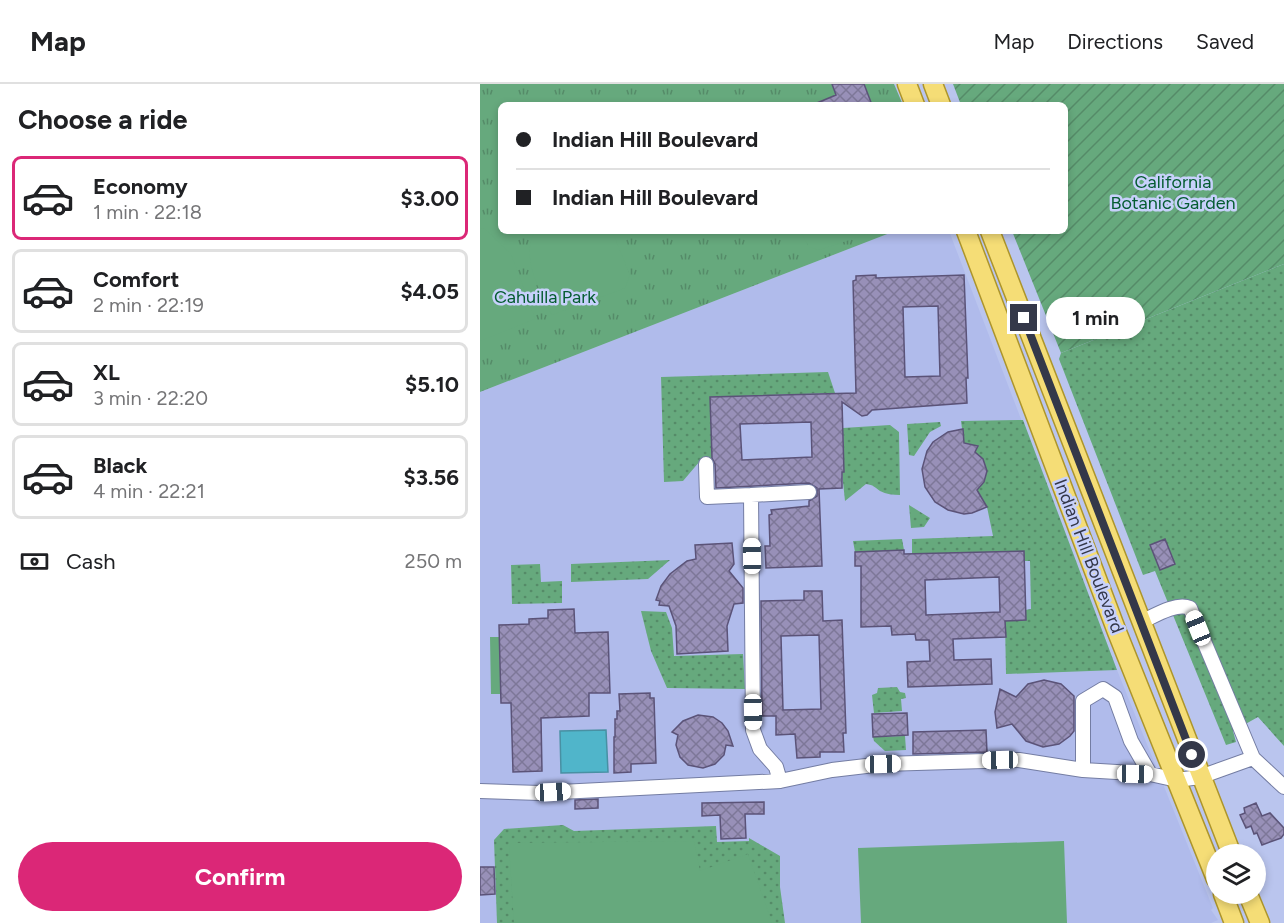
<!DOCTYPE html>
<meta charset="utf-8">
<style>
body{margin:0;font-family:Figtree,sans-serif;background:#f2f2f2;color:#202124;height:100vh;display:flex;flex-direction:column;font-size:22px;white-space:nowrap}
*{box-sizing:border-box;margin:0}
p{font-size:20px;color:#757577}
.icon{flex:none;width:33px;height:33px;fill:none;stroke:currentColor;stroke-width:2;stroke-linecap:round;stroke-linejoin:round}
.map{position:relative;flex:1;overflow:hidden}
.details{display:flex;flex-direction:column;background:#fff;width:480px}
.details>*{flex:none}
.top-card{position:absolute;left:18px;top:18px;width:570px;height:132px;border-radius:9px;box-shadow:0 3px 9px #0003;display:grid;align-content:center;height:132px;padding:0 18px;background:#fff}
.tools{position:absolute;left:726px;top:760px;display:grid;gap:12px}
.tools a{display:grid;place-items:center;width:60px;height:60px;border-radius:50%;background:#fff;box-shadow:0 3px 9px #0003;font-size:30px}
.end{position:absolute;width:27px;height:27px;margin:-14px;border:8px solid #343849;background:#fff;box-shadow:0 0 0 3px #fff}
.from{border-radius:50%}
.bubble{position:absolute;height:42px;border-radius:21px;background:#fff;box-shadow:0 3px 9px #0003;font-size:20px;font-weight:700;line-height:42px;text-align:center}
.car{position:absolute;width:18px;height:36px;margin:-18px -9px;border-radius:8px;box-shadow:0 0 4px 2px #0007;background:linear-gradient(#fff 24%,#345 0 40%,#fff 0 76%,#345 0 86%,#fff 0)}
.top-card b{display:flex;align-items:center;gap:21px;height:57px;font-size:22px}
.top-card b+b{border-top:2px solid #e0e0e0}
.top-card i{width:15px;height:15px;background:#202124}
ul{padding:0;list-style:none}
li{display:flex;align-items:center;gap:18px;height:84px;margin:0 12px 9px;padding:0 6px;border:3px solid #e0e0e0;border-radius:9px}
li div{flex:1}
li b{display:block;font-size:22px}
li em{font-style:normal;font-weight:700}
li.on{border-color:#db2777}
li>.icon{width:54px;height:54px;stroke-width:1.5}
h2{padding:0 18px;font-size:27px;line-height:72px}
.pay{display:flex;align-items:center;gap:15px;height:66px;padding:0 18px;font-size:22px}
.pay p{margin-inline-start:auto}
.cta{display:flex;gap:12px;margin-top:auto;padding:12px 18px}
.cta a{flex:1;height:69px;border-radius:36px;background:#db2777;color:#fff;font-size:24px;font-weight:700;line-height:69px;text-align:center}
header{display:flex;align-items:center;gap:36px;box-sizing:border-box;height:84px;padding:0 30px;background:#fff;border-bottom:2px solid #e0e0e0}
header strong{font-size:28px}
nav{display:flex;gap:33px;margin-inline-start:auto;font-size:21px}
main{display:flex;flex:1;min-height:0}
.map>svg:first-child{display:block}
</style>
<header>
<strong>Map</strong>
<nav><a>Map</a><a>Directions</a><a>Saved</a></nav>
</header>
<main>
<section class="details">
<h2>Choose a ride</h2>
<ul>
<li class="on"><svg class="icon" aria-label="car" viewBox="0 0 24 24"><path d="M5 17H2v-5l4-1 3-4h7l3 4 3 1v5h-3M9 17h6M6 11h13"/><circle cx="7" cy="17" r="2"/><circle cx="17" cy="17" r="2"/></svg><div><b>Economy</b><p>1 min · 22:18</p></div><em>$3.00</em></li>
<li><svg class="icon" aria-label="car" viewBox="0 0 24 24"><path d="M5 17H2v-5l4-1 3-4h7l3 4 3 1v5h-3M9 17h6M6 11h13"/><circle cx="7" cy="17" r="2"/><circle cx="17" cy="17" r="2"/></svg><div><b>Comfort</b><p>2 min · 22:19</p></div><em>$4.05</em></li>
<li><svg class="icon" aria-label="car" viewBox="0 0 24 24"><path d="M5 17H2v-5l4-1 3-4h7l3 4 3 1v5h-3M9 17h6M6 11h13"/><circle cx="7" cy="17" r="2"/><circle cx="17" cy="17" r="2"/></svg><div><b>XL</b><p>3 min · 22:20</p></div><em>$5.10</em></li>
<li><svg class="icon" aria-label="car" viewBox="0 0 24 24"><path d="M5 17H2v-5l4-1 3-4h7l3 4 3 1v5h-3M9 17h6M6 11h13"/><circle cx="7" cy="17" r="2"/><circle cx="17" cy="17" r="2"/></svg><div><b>Black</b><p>4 min · 22:21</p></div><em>$3.56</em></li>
</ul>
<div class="pay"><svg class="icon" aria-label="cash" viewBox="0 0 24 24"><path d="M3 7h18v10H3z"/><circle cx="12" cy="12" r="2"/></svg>Cash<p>250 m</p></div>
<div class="cta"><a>Confirm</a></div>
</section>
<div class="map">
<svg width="804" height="839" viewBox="0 0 804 839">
<defs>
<pattern id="grass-dots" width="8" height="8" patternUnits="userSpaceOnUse" patternTransform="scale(1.5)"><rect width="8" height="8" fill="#66a97d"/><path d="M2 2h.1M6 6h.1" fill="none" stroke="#558b68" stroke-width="1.8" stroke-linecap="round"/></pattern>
<pattern id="park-tufts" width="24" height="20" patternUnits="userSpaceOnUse" patternTransform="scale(1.5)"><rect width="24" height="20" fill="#66a97d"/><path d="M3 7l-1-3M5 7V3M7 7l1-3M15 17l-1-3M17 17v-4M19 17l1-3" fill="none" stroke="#558b68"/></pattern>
<pattern id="garden-furrows" width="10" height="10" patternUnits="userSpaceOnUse" patternTransform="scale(1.5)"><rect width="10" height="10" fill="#66a97d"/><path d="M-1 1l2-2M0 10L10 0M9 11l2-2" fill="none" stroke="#558b68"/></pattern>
<pattern id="building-cross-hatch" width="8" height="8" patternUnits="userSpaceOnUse" patternTransform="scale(1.5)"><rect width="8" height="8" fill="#9890b8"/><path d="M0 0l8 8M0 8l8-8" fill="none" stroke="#7d7798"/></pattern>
</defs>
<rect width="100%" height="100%" fill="#bac5ee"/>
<!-- built -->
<path fill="#b0bbeb" d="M415 147H469L637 586 733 824 731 826 738 836 731 839H0V308Z"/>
<!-- grass -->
<path fill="url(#grass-dots)" d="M804 180V662L778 633 753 647 756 658 746 661 675 487 663 491 579 275 581 269Z
M348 288 355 309 231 313 232 377H220L203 397 184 398 181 293Z
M543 336 637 586 526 590 525 537 546 536 545 526 551 525 550 477H544L543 467 432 470V455L513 452 507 423 496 407C516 385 503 374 484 359L481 337Z
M460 338 461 342 450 348 434 372 429 371 427 340Z
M410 341 419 348 420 411C413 411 406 410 400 407 394 403 394 401 386 400L365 417 362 388H364L363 344Z
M429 421 450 434 444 443 431 444Z
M422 455 424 466 375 468 373 457Z
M190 476 168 495 91 498V480Z
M60 480 61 498 82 497V519L32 520 31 481Z
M161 527 186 528 192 544 194 572 263 570 265 605 187 604 171 567Z
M417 603 420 608 425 609 426 614 421 615 422 627 394 629 392 611 397 609 398 604Z
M425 652 426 666 405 667 394 657 393 653Z
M83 741 94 747 236 742 237 758 269 757V754L300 772V803L305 839H17L14 756 24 745Z"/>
<!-- park -->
<path fill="url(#park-tufts)" d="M0 0H414L423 21H21V147H415L0 308Z"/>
<!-- garden -->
<path fill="url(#garden-furrows)" d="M473 0H804V180L581 269 532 147H585V21H481Z"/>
<!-- pitch -->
<path fill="#66a97d" d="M0 144 5 145 31 170 55 235 0 257Z
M55 147H132L150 191 145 204 72 231C60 207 40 174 55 147Z
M320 147H397L339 166 329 163Z
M10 553H19L21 610H11Z
M214 757 220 787 268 770 292 839H34L29 762 32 759Z
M584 757 587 839H381L378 764Z"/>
<!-- water -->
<path fill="#50b5ca" stroke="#4890a3" stroke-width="1.5" d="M126 646 128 688 81 689 80 647Z"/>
<!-- building -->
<path fill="url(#building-cross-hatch)" stroke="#5b5378" stroke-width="1.5" fill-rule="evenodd" d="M352 0H384L392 21H332L356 11Z
M396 191V194L484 191 488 294H486L487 319 392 326 387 331 382 332 362 318 364 388H362V404L339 405 342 482 286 484 285 462H290L289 431 292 430 291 426 329 422V417L337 412V404L329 399 236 404 235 380 232 374 230 313 376 309 373 197 376 196V192ZM458 222 460 292 425 293 423 223ZM331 338 332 373 262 376 260 340Z
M483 345 484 359 498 362 495 368 503 375 507 387 504 398 497 406 507 423 492 429 484 430 468 426 455 418 445 403 442 385 447 367 453 358 468 348Z
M685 455 695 480 680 486 670 461Z
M252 459 254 480 249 487 263 504V519L254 520 247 542 248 567 197 570 196 542 189 522 179 521 180 517 176 516 181 502 190 490 207 477 216 475 215 461Z
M424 466V470L544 467 546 536 525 537 526 553 473 555 474 576 511 575 512 600 428 603 427 578 450 577 449 556H436L435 550 412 551 411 542 381 543V482H375V468ZM519 493 520 528 446 531 445 496Z
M324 507H342L343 537 362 536 366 649H363L364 668H340V673L317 674 315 650 296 651V632H282L281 517 324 516ZM339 551 341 625 303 626 301 552Z
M94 525 95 549 128 548 130 609H109V632L61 634 62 687 33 688 31 619H21L19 541 49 540V535L68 534V526Z
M564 596 581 600 594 612V647L590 652 579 660 563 663 546 657 532 640 517 644 515 628 520 605 536 613 548 600Z
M170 609V614H174L176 679 151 680V688L134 689V653H135V635H137V627H140L139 610Z
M427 629 428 651 393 653 392 630Z
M218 631 233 633 242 639 248 647 253 662 246 661 244 671 235 680 223 684 208 681 200 673 196 661 198 651 192 648 203 637Z
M506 646 507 668 433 670V648Z
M118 715V724L95 725V716Z
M284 718V730H265L266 754 241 755 240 731 222 732V719Z
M776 719 782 732 790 729 804 744V750L801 754 782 761 777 749 774 750 771 742 766 744 760 731 765 729 764 724Z
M0 783H14L15 810 0 811Z"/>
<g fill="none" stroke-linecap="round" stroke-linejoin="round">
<defs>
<path id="minor" d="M226 380 227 413 271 411 273 646 280 665 296 683 300 697
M271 411 329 408
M661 538C674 532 696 518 710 524L773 674
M670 690 651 657 635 613 623 605 603 617V686L670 690 697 696 720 693 773 674 804 703
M0 707 60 709 300 697 352 686 403 680 539 676 603 686"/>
<path id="major" d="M427 0 435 21
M453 0 461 21
M486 147 637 548 736 795
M510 147 752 771
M743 810 754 839
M768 810 780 839"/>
</defs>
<!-- minor casing -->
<use href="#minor" stroke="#747da3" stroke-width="16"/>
<!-- major casing -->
<use href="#major" stroke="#ad952b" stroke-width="21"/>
<!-- minor -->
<use href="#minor" stroke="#fff" stroke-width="14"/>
<!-- major -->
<use href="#major" stroke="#f5dd76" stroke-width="18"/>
</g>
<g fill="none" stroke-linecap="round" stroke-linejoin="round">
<!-- route -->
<path stroke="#343849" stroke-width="8" d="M544 234 712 671"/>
</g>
<g text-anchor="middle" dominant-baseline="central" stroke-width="5" stroke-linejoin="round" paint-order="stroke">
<!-- park labels -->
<g font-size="18" fill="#055c31" stroke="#c7d1fb">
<text x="693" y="98">California<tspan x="693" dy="21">Botanic Garden</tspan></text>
<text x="65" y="213">Cahuilla Park</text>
</g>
<!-- street labels -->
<g font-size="18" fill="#343849" stroke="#c7d1fb">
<text transform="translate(609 472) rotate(69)">Indian Hill Boulevard</text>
</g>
</g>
</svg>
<div class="tools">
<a><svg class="icon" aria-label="layers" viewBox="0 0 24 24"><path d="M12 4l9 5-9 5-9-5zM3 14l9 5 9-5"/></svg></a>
</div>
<i class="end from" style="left:712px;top:671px"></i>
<i class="end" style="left:544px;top:234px"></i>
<div class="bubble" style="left:566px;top:213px;width:99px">1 min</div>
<i class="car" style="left:272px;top:472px;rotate:359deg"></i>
<i class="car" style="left:718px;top:544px;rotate:338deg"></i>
<i class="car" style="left:273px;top:628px;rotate:179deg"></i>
<i class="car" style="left:520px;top:676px;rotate:269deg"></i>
<i class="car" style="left:403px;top:680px;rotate:89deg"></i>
<i class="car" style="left:655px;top:690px;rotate:91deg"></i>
<i class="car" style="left:73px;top:708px;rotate:87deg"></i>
<div class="top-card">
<b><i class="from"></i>Indian Hill Boulevard</b>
<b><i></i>Indian Hill Boulevard</b>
</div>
</div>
</main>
